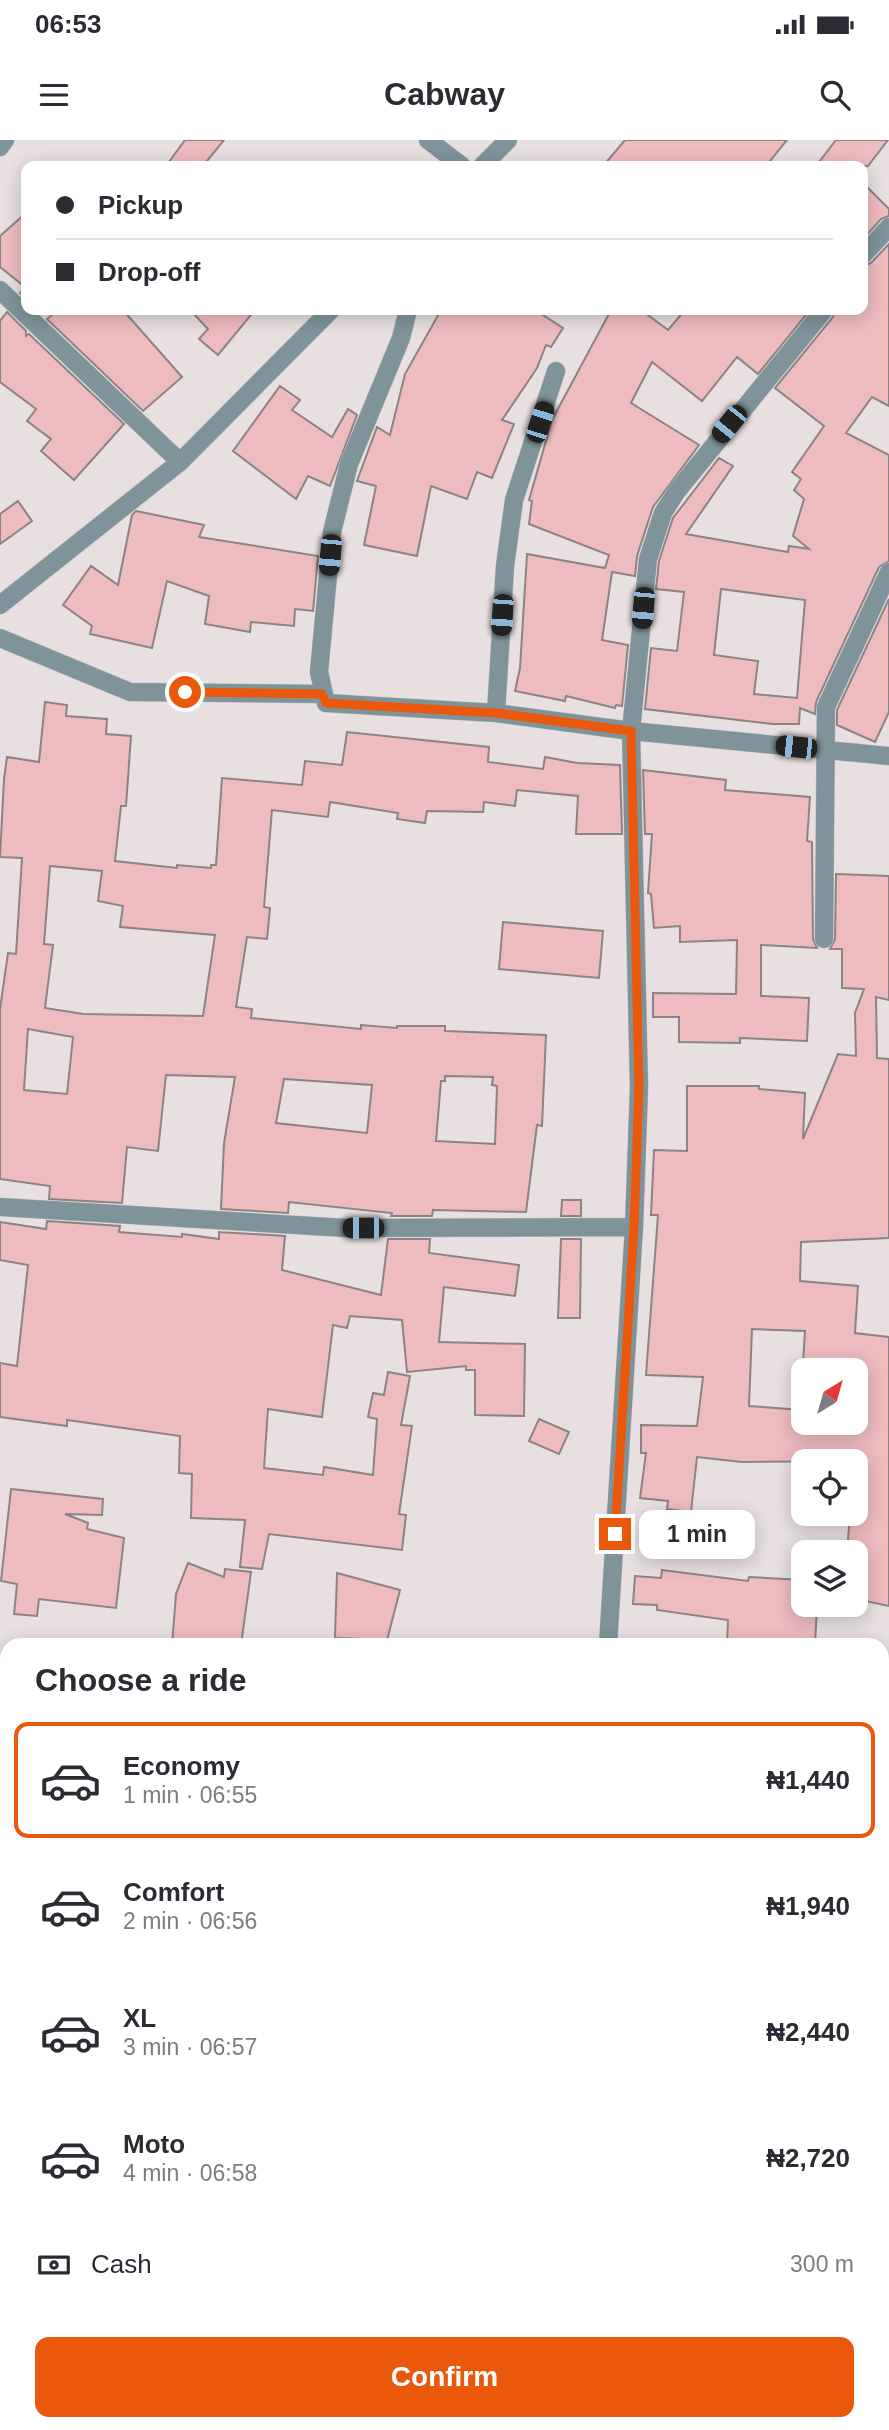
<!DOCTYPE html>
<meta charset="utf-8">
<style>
body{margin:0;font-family:Arial,sans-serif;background:#f7f7f7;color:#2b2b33;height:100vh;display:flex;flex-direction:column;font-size:26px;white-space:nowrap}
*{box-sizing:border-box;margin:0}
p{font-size:23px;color:#7c7c81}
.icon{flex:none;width:38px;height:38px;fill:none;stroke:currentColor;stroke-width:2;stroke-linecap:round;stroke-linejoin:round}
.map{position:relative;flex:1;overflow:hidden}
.side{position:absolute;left:0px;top:1498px;width:889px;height:793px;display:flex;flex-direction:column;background:#fff;border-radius:21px 21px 0 0;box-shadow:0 4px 18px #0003}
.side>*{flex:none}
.banner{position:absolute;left:21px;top:21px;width:847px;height:154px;border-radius:14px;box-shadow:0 4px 18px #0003;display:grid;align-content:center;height:154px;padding:0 35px;background:#fff}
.needle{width:46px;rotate:37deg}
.controls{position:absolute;left:791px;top:1218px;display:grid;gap:14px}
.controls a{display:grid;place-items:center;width:77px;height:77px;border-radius:14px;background:#fff;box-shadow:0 4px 18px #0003;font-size:35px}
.end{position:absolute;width:32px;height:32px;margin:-16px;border:9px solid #ea580c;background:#fff;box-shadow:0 0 0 4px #fff}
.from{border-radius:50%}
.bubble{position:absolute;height:49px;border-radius:14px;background:#fff;box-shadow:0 4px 18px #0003;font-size:23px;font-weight:600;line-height:49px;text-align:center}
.car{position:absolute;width:21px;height:42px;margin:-21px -10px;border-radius:9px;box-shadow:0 0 5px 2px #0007;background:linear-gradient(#222 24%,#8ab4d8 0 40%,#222 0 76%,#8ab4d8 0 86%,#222 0)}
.banner b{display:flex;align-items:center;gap:24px;height:66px;font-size:26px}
.banner b+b{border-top:2px solid #e1e1e2}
.banner i{width:18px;height:18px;background:#2b2b33}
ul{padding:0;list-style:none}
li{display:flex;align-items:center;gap:21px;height:116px;margin:0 14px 10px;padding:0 21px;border:4px solid transparent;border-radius:14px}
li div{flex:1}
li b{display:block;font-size:26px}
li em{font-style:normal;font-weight:600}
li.on{border-color:#ea580c}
li>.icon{width:63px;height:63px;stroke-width:1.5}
h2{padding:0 35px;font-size:32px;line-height:84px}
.pay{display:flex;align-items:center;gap:18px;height:77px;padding:0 35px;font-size:26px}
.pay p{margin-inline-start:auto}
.primary-button{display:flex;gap:14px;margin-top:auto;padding:14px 35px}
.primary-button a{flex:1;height:80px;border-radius:14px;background:#ea580c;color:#fff;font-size:28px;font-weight:600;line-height:80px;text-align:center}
.status{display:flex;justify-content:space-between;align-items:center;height:49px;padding:0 35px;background:#fff;direction:ltr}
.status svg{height:19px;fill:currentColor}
header{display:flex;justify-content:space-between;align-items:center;height:91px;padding:0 35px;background:#fff;font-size:32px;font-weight:600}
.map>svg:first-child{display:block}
</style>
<div class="status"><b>06:53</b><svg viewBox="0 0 49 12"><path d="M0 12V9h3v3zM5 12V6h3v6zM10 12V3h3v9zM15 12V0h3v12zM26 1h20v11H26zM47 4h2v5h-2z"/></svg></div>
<header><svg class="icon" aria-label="menu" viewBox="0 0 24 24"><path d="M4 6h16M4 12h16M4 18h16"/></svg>Cabway<svg class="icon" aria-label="search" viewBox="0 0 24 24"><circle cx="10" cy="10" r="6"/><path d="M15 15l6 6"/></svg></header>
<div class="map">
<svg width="889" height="2290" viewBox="0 0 889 2290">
<rect width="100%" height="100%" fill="#e7dfe0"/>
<!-- building -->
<path fill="#eebbbf" stroke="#8b8484" stroke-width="2" fill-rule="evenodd" d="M185 0H224L203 26H166Z
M625 0H787L766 26H603Z
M836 0H888L868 26H816Z
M863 43 889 69V76L881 79 863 99Z
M26 73V159L20 153 25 147 0 127V96Z
M889 104V266L872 257 846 293 889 315V421L879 427 816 562 815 574 800 568 799 584H773L645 569 651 508 677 511 684 452 656 449 659 421 673 378 719 318 733 326 686 394 788 412 789 406 809 409 793 396 804 359 794 350 801 339 792 332 824 286 775 248 833 177 835 170H863V126L871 123ZM721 449 805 460 797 558 754 554 758 521 714 515Z
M58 170H123L182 237 143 271 47 179Z
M190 170H255L218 215 199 199 208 189Z
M441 170H535L563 188 551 207 546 205 537 228 502 280 514 284 492 338 477 332 467 359 431 346 417 416 364 405 376 346 357 341 377 287 390 295 405 234Z
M611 170H641L668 190 685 170H810L758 234 737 217 702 261 652 222 631 263 699 305 653 367 637 416 635 436 612 432 602 500 628 505 622 566 616 565 615 568 566 556 565 561 515 551 520 528 527 414 605 428 609 415 529 384 532 361 529 360 552 280Z
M7 172 26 191V196L29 194 124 284 74 340 41 311 51 299 27 281 36 269 0 242V181Z
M280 246 300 260 292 270 332 297 348 269 357 275 330 346 308 336 296 359 233 311Z
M18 361 32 381 0 404V374Z
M136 371 204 385 199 397 318 416 313 471 295 469 294 486 251 482 250 492 205 484 209 456 167 441 152 508 90 494 92 486 63 465 91 426 118 445 132 375Z
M889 459V572L875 602 837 585V570Z
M45 562 67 565 66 576 107 579 106 594 131 596 126 666H121L115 721 177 728V725L211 728V725H216L222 638 302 645 305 621 342 625 347 592 489 607 488 622 543 629 545 617 577 623 620 625 622 694H576L578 656 517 650 515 666 484 662 483 672 427 671 425 683 397 679 398 673 330 662 328 677 272 670 264 767 270 768 267 799 247 797 236 867 252 869 251 878 361 889V885L397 888V886H445V891L546 895 542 986 537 985 526 1072 433 1070 432 1076H391L392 1073 289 1062 288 1073 221 1069 224 1003 235 937 166 935 158 1011 127 1007 122 1063 49 1059 50 1046 0 1039V869L8 813 16 814 22 718 0 717 4 639 7 617 39 622ZM50 726 102 731 98 761 123 766 120 787 215 795 203 876 83 874 45 868 53 805 44 804ZM28 889 73 897 67 954 24 950ZM445 936 493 937 492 945 497 946 495 1004 436 1001 441 941H445ZM284 939 372 945 367 993 276 983Z
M643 630 726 640 725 650 810 657 807 701 812 702 813 799 817 808 761 805V856L809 858 807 901 740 898V903L679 902V877H653V853L736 854 737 800 680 802V786L654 788 651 754 648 753 652 694H645Z
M836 734 889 736V860L876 857 877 918 889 919V1098L801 1102 800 1141 858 1146 855 1193 889 1197V1466L856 1459V1412H847L850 1374H856V1321L742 1322 697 1317 691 1372 667 1369 668 1361 640 1358 646 1313H641V1285L697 1286 703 1237 646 1235 658 1075H651L654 1010 687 1011V946H759V949L805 953 803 999 838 914 856 916 855 873 864 849 842 848V809H830L835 799ZM752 1189 805 1191 803 1223 854 1227 856 1283H803V1270L749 1266Z
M503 782 603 791 599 838 499 829Z
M562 1060H581V1076H561Z
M47 1081 120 1086 119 1092 182 1097V1094L219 1099V1092L285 1096 282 1130 381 1155 388 1099H430L429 1113 519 1125 515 1156 444 1147 439 1202 525 1204 524 1276 475 1275V1230H466V1226L407 1232 402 1180 350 1176 347 1188 333 1185 322 1277 268 1269 264 1328 323 1335 324 1327 373 1335 377 1279 368 1277 373 1253 384 1255 388 1232 410 1236 401 1285 412 1286 399 1374 406 1375 402 1410 269 1394 262 1429 240 1427 245 1380 191 1378 192 1334 179 1333 180 1296 67 1280V1286L0 1277V1223L17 1226 28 1125 0 1120V1082L46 1089Z
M561 1099H581L580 1178H558Z
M539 1279 569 1292 559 1314 529 1301Z
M11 1349 103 1359 102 1375 65 1374 88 1383 87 1389 124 1398 116 1468 39 1459 37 1476 14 1474 17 1444 1 1441Z
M188 1423 224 1437 225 1429 251 1432 241 1505H172L176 1454Z
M662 1430 748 1441 749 1437 803 1440V1465H817L815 1505H727L728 1480 657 1470V1465L633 1464 635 1436 661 1438Z
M337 1433 400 1450 387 1500 335 1498Z"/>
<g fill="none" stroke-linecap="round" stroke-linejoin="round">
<defs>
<path id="minor" d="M428 0 462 26
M0 7 5 0
M482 26 508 0
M863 115 889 87
M0 150 180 322
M408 170 401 198 349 324 332 392 319 532 326 563 496 573 631 591 889 616
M0 465 180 322 331 170
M0 498 130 552 322 554
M496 573 505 426 514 360 556 231
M824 799 826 567 889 432
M0 1067 346 1088 634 1087
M608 1505 634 1087 639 947 631 591 648 419 663 373 677 351 824 170
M0 1646H7
M882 1683H889
M410 2290V2284
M775 2290V2284"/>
</defs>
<!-- minor casing -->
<use href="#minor" stroke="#c1babb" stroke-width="19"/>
<!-- minor -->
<use href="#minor" stroke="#7e949a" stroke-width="18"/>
</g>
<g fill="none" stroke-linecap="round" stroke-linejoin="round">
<!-- route -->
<path stroke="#ea580c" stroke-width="9" d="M185 552 322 554 326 563 496 573 631 591 639 947 634 1087 615 1394"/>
</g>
</svg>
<div class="controls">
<a><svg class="needle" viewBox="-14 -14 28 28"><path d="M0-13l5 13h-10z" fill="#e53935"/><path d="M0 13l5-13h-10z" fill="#7c7c81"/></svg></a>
<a><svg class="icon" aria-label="locate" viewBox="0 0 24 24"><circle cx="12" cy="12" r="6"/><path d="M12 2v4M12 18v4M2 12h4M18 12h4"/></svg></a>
<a><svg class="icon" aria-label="layers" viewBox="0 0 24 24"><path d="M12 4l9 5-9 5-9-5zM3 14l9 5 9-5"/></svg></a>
</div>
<i class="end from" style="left:185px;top:552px"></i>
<i class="end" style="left:615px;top:1394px"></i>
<div class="bubble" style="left:639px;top:1370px;width:116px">1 min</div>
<i class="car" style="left:540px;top:282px;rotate:18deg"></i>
<i class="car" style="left:729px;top:284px;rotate:219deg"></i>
<i class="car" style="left:330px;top:415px;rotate:185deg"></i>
<i class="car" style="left:643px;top:468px;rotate:185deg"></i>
<i class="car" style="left:502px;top:475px;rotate:184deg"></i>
<i class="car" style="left:796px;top:607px;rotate:276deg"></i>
<i class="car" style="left:363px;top:1088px;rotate:270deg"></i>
<div class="banner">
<b><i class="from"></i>Pickup</b>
<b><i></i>Drop-off</b>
</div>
<section class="side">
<h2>Choose a ride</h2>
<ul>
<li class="on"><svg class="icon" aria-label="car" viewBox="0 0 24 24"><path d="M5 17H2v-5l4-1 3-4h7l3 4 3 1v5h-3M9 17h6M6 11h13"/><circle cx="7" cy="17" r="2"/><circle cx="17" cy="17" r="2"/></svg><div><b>Economy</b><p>1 min · 06:55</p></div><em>₦1,440</em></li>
<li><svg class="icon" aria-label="car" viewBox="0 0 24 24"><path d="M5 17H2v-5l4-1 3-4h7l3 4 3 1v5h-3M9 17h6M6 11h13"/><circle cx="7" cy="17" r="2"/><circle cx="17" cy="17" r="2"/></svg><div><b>Comfort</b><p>2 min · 06:56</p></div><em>₦1,940</em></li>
<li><svg class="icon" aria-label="car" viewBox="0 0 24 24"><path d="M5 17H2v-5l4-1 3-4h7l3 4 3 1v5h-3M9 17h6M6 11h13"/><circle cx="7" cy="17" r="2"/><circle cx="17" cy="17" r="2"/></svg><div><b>XL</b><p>3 min · 06:57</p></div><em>₦2,440</em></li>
<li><svg class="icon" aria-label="car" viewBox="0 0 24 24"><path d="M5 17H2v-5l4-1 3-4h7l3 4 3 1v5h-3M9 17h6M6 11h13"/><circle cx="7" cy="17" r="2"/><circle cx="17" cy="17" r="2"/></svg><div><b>Moto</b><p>4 min · 06:58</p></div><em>₦2,720</em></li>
</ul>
<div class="pay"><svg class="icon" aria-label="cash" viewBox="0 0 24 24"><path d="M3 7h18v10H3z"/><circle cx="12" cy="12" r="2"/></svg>Cash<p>300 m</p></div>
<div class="primary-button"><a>Confirm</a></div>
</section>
</div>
